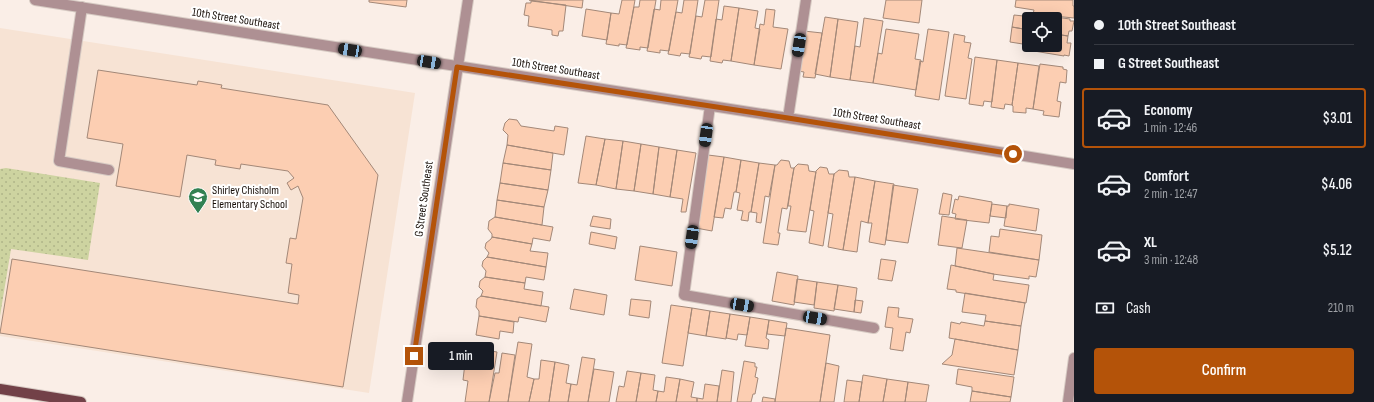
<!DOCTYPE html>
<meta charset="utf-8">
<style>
body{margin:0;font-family:"Sofia Sans Condensed",sans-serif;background:#242831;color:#f1f3f6;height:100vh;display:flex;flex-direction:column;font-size:15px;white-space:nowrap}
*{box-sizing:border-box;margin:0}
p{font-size:13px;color:#9ea1a6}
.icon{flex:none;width:22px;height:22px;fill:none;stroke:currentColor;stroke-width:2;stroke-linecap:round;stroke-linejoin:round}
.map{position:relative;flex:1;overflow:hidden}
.side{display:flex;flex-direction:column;background:#171b24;width:300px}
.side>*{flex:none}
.guide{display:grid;align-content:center;height:88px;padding:0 20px;background:#171b24}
.fabs{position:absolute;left:1022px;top:12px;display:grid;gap:8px}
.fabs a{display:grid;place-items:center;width:40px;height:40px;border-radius:4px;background:#171b24;box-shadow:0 4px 16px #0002;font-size:20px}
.end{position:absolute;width:18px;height:18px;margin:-9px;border:5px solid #b45309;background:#fff;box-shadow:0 0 0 2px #fff}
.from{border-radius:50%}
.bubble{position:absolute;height:28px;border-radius:4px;background:#171b24;box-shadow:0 4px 16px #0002;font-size:13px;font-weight:600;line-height:28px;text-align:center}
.car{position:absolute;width:12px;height:24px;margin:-12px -6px;border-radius:5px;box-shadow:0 0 3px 1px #0007;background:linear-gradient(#222 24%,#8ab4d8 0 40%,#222 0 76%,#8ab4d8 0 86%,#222 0)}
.guide b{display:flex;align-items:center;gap:14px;height:38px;font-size:15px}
.guide b+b{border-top:1px solid #363941}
.guide i{width:10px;height:10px;background:#f1f3f6}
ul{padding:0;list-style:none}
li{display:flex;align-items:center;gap:12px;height:60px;margin:0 8px 6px;padding:0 12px;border:2px solid transparent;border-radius:4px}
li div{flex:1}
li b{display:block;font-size:15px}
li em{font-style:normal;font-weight:600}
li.current{border-color:#b45309}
li>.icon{width:36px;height:36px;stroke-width:1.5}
.pay{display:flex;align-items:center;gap:10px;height:44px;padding:0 20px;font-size:15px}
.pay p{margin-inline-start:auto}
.button{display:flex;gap:8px;margin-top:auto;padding:8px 20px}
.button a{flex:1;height:46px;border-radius:4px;background:#b45309;color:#fff;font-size:16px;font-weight:600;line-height:46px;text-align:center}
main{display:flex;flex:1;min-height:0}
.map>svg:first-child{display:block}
</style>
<main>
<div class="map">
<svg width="1074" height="402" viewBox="0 0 1074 402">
<defs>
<pattern id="grass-dots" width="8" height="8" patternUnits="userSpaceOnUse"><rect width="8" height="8" fill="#cdd3a0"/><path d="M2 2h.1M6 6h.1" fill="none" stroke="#afb488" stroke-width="1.8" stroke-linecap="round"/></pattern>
</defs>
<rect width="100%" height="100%" fill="#faeee7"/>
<!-- education -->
<path fill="#f7e3d4" d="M0 28 415 93 369 393 0 336Z"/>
<!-- grass -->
<path fill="url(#grass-dots)" d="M6 168 100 183 88 260 11 249 0 316V169Z"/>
<!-- building -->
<path fill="#fcceb2" stroke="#a38878" d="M369 0H407L406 7 369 2Z
M529 0H583L582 8Z
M622 0H635L627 45 619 44V46L606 44 611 13 619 14Z
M640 0H656L648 48 640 47V50L626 48 634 7H639Z
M661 0H678L669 51 660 50V53L647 51 654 9 660 10Z
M684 0H698L690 54 681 53 680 56 668 54 676 12 682 13Z
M705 0H719L711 57 702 56 701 59 689 57 696 16 702 17Z
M886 0H922L919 23 883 18Z
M1016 0H1073V6H1074V18L1033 14 1034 10 1015 7Z
M531 1 566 5 563 31H559L558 36 552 35V30L528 26 529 16 524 15 526 3H531Z
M724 6 739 8 731 61 723 60 722 63 710 61 716 19 722 20Z
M739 8 758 11 755 28 760 29 754 65 731 61Z
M586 9 611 13 607 40 582 36Z
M766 9 775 10 773 27 788 29 781 69 754 65 760 24 764 25Z
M1033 14 1070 19V21H1074L1072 31H1069L1068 36 1055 34V19H1029V30L1012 27 1014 15 1033 17Z
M825 17 838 19 830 77 815 74Z
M864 18 883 21 873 83 850 80 855 46 860 47Z
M838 19 858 22 850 80 830 77Z
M1012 27 1029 30V45H1055V34L1068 36 1067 43H1071L1069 56 1064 55V56L1028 50 1029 45 1010 42Z
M886 29 919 34 915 59 921 60 916 90 873 83 878 53 882 54Z
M928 29 949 32 939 100 915 96 920 61 923 62Z
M804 31 822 33 815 78 803 77 804 72 798 71Z
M954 34 965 36 964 42 971 43 968 58 972 59 966 99 945 96Z
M975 57 997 60 992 102 984 101 983 106 969 104Z
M997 60 1018 63 1012 105 1005 104 1004 109 991 107Z
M1018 63 1039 66 1033 109 1026 108V113L1013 112V106L1012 105Z
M1040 64 1063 67V69L1067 70 1066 83 1060 82 1057 101 1061 102 1059 117 1043 115 1044 111 1033 109Z
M98 70 197 85 198 81 222 85 221 88 328 105 378 175 343 387 0 333 12 259 298 304 299 295 288 293 292 264 286 263 290 238 296 239 303 198 298 186 291 190 287 183 294 178 288 171 241 164 240 169 215 165 216 160 187 155 180 197 116 186 123 144 87 138Z
M509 119 517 120 521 126 554 131 555 126 568 128 564 155 507 145 508 135 503 130 505 123Z
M586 136 605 139 596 185 578 183Z
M605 139 623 141 616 189 596 185Z
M623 141 641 144 634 191 616 189Z
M641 144 659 147 653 194 634 191Z
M507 145 553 153 551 170 503 163Z
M659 147 677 150 670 197 653 194Z
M677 150 696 153 686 212H681L683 199 670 197Z
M708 155 724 157 712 231 696 228Z
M724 157 741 160 736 192H734L731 209 725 208 723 218 714 217Z
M741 160 759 163 751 212H749L748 221 741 220 743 211 737 210 740 193 736 192Z
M781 160 789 161 791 168H794L787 209 782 208 778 233H780L778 245 763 243 775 165H777Z
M503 163 551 170 548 190 500 183Z
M759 163 775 165 769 197 765 196 761 223 756 222 757 213 751 212Z
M798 164 808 165 809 171 816 172 806 232 787 230 791 206H788L792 179 794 168Z
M820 167 827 168 829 174H834L823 246 809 243 814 211 810 210 816 171Z
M839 170 848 171 849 177H855L843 250 828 247 833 214 828 213 834 174Z
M855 177 875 181 868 223 861 221 857 252 843 250Z
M875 181 894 184 885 245 869 242 872 223H868Z
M500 183 548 190 544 207 497 200Z
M893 185 918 189 908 243 886 240Z
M943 193 952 195 949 215 939 214Z
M959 196 992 202 989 223 955 219 956 214 952 213 955 199 958 200Z
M497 200 544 207 542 225 495 217Z
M992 204 1007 206 1006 218 990 216Z
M1009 204 1039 209 1036 231 1004 226 1007 206H1009Z
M593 216 611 219 610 229 590 226Z
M942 216 967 220 962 248 938 245Z
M495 217 553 227 550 241 533 238 532 244 492 237V234L488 229 489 221Z
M1000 229 1042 235 1039 260 989 252 991 236 999 237Z
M591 232 617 237 615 249 589 244Z
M492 237 532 244 530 251 548 253 546 267 487 257 489 253 485 248 486 243 491 239Z
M640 246 677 252 672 286 635 280Z
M957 248 1039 260 1036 277 1029 276V279L993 274 955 266Z
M487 257 546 267 544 280 526 277 525 283 485 277 486 271 482 266 483 261Z
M881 259 896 261 892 281 878 279Z
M951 265 994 274 993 280 1029 285 1026 303 956 292V290L947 289Z
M777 272 798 276 794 305 772 301Z
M485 277 525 283 524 289 543 292 541 306 481 296 483 291 479 287 480 281Z
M797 279 817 282 814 305 794 302Z
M817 282 838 285 834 311 814 308Z
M838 285 857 288 854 312 834 309Z
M574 289 607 295 604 315 570 309Z
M965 293 1025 303 1021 326 985 321 986 315 962 312Z
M481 296 549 307 546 322 519 317 518 322 479 316V311L476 307 477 299Z
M631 299 651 301 649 318 629 315Z
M855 300 863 301 861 313 854 312Z
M671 305 692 308 683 366 662 363Z
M888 307 899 308 898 317 913 319 910 333 906 332 903 351 890 349 893 328 885 327Z
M692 308 710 311 706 336 688 333Z
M710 311 730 314 726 339 706 336Z
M730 314 750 317 747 335 738 334 737 340 726 338Z
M479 316 514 322 513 333 500 331 499 339 476 335Z
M750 317 769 320 766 338 769 340 768 349 745 346Z
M769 320 787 323 785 336 767 334Z
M985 321 1021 326 1018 350 949 338 951 322 960 324 961 322 984 326Z
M786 328 830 335 820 402H775Z
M955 339 1018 350 1014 375 942 364 952 355Z
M518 342 532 344 527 377 534 379 529 402H508Z
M474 348 497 352 489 402H465L468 381 463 380 465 363 472 364Z
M502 353 515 355 508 402H489L495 373H499Z
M582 357 595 359 588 402H568L571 384 577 385Z
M541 360 555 362 549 402H529L534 379H539Z
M744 361 755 363V367H757L755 377 758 378 755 394H753L751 402H737Z
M555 362 569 365 566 383 571 384 568 402H549Z
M826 363 839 366 834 402H820Z
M594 369 614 372 609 402H588Z
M958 369 1014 377 1011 397 972 391V387L956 384Z
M722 370 734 372 731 402H717Z
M627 371 641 373 636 402H616L619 386 624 387Z
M641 373 655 375 653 390 658 391 656 402H636Z
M863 375 887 379 883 402H859Z
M666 377 680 379 676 402H656L658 391 664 392Z
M680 379 694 382 691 397 697 398V402H676Z
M887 379 908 382 905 402H883Z
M847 380 862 382 859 402H844Z
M908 382 929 385 926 402H905Z
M705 384 719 386 717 402H697V398L703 399Z
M972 391 1011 397 1010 402H970Z
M763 397 775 399V402H762Z"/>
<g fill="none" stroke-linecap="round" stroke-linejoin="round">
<defs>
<path id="minor" d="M35 0 788 118 1074 164
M82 7 59 161 109 170
M710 106 684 295 874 328
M788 118 806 0
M407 402 468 0
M1068 402 1074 358"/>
<path id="major" d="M0 389 81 402"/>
</defs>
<!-- minor casing -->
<use href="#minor" stroke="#d6cac3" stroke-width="12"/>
<!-- major casing -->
<use href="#major" stroke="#d6cac3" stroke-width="12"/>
<!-- minor -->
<use href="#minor" stroke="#ae9093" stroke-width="10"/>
<!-- major -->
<use href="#major" stroke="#724148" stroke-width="10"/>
</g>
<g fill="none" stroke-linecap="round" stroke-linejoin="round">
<!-- route -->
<path stroke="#b45309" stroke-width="5" d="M414 356 457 67 788 118 1013 154"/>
</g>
<!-- icons -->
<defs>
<symbol id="school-pin" viewBox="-11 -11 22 30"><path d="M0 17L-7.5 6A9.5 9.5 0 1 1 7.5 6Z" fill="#328152" stroke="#fff"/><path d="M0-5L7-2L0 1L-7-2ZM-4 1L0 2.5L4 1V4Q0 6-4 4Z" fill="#fff"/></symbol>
</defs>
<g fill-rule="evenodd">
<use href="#school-pin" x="187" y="186" width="22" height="30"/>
</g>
<g text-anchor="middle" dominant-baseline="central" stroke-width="4" stroke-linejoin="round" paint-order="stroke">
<!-- street labels -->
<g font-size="12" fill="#170e08" stroke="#fff">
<text transform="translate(236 19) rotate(9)">10th Street Southeast</text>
<text transform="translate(556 69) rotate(9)">10th Street Southeast</text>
<text transform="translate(877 119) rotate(9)">10th Street Southeast</text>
<text transform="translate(424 199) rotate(-82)">G Street Southeast</text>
</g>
<!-- poi labels -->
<g font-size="12" fill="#170e08" stroke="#fff" text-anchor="start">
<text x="212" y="190">Shirley Chisholm<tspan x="212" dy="14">Elementary School</tspan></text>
</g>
</g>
</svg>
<div class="fabs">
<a><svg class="icon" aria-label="locate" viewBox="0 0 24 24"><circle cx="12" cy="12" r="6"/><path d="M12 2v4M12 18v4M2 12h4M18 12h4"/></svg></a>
</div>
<i class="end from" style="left:1013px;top:154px"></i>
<i class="end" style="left:414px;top:356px"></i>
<div class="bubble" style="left:428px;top:342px;width:66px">1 min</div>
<i class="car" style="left:799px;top:45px;rotate:189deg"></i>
<i class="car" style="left:350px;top:50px;rotate:279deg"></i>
<i class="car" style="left:429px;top:62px;rotate:99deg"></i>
<i class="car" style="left:706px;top:135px;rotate:188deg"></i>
<i class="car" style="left:692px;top:237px;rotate:188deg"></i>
<i class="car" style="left:742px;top:305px;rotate:100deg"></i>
<i class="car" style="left:815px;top:318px;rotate:100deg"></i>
</div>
<section class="side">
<div class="guide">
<b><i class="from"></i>10th Street Southeast</b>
<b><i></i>G Street Southeast</b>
</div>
<ul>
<li class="current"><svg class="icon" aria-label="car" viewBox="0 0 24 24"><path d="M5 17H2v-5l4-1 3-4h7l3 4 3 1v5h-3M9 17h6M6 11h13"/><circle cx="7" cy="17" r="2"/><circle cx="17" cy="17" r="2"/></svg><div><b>Economy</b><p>1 min · 12:46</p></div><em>$3.01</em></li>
<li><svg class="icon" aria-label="car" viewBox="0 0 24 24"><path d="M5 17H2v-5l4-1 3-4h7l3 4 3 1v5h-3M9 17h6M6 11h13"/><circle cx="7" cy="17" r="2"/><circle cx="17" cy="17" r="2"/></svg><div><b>Comfort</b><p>2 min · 12:47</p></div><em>$4.06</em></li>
<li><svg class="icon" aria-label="car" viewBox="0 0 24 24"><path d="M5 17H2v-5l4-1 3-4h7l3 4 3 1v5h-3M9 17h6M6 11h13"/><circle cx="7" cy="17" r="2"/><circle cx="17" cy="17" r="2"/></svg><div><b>XL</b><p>3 min · 12:48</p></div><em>$5.12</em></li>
</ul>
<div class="pay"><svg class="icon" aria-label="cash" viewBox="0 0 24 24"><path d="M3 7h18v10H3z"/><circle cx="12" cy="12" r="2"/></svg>Cash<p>210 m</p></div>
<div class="button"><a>Confirm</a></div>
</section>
</main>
